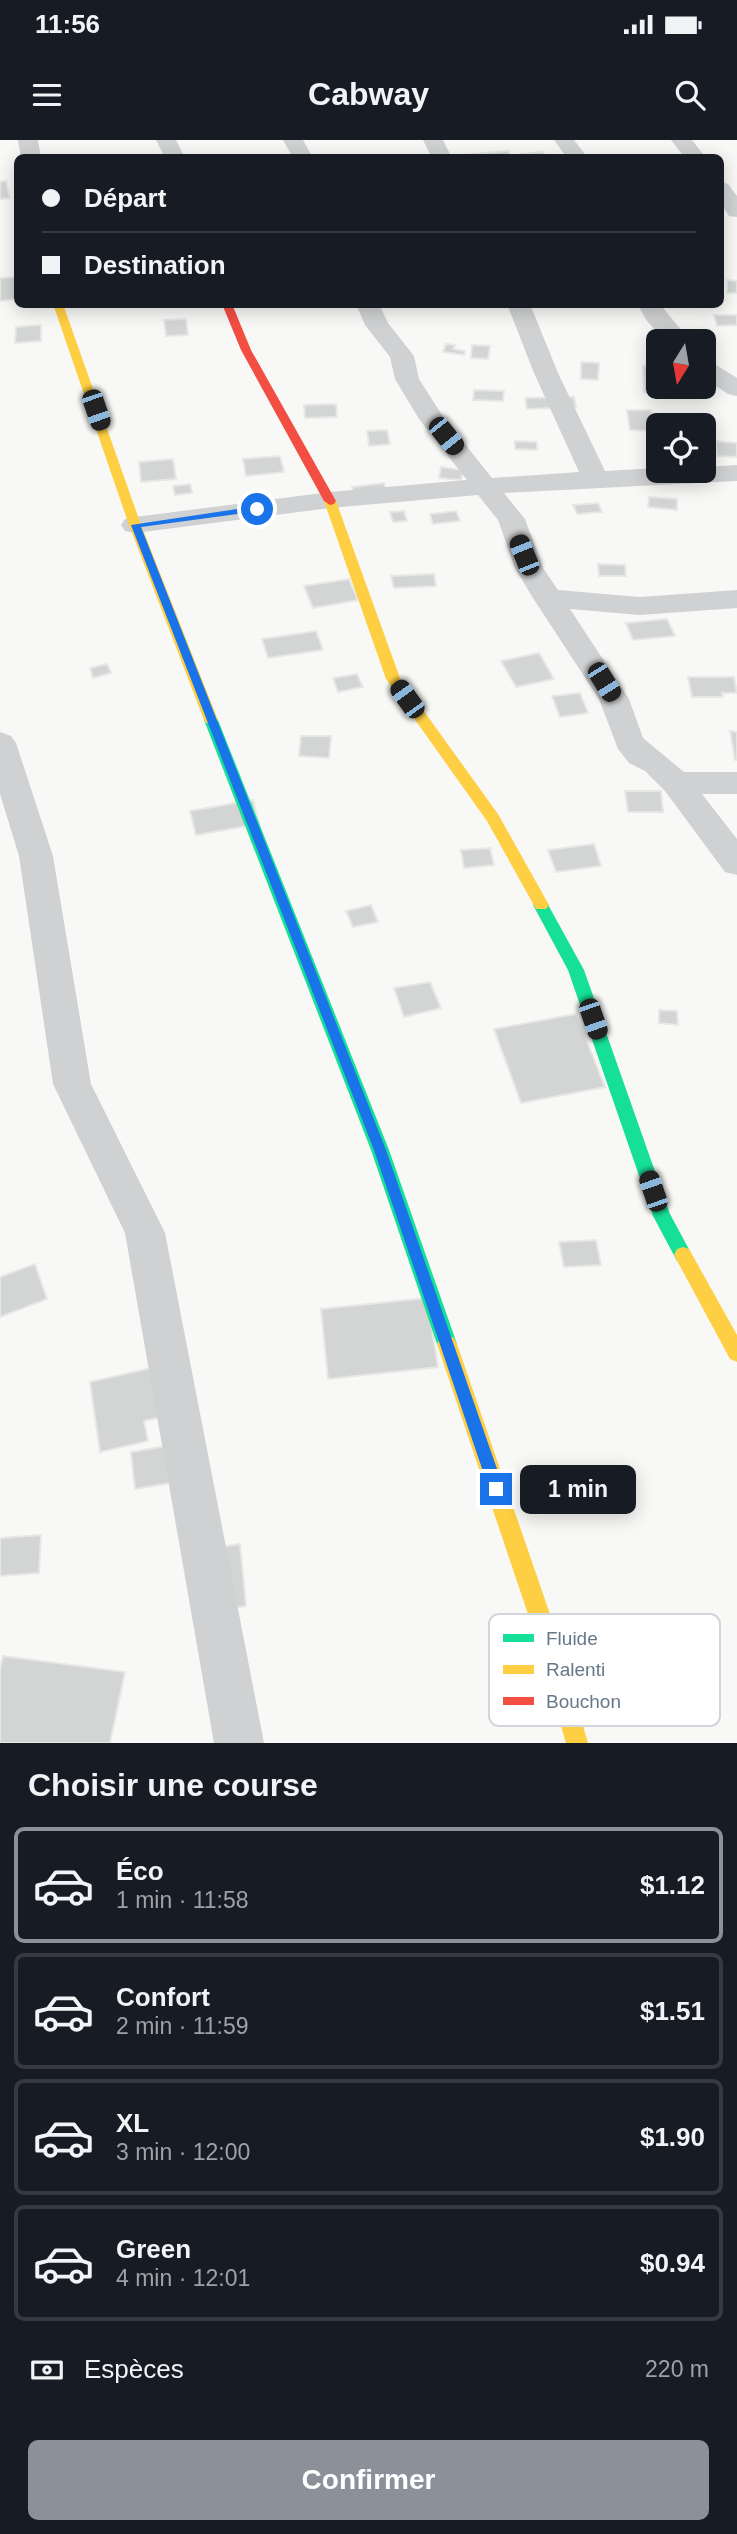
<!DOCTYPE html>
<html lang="fr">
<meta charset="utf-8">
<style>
body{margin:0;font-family:Helvetica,sans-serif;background:#20242c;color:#f1f3f6;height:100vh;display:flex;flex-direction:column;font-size:26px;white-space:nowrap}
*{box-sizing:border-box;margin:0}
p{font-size:23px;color:#9ea1a6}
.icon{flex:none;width:38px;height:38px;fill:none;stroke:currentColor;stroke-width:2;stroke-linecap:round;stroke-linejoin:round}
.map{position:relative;height:1603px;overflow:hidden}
.sheet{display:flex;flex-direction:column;background:#171b24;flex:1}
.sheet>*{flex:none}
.guide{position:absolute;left:14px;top:14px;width:710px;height:154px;border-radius:10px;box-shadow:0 4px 18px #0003;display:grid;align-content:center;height:154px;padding:0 28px;background:#171b24}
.needle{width:46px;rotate:191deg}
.controls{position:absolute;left:646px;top:189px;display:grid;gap:14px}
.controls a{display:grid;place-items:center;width:70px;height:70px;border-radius:10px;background:#171b24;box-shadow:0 4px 18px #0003;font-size:35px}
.end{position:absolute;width:32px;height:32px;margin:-16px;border:9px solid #1a73e8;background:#fff;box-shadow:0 0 0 4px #fff}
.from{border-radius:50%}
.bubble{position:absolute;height:49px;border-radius:10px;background:#171b24;box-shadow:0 4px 18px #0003;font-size:23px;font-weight:600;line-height:49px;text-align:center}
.car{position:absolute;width:21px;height:42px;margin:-21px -10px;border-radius:9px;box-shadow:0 0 5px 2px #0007;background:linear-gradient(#222 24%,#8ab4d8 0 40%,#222 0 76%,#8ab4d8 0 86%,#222 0)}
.guide b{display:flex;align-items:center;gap:24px;height:66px;font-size:26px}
.guide b+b{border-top:2px solid #363941}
.guide i{width:18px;height:18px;background:#f1f3f6}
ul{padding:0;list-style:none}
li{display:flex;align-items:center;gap:21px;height:116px;margin:0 14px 10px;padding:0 14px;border:4px solid #363941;border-radius:10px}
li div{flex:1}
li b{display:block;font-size:26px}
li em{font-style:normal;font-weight:600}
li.active{border-color:#8c9099}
li>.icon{width:63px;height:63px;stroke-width:1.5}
h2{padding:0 28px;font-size:32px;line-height:84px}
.pay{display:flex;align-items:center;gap:18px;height:77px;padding:0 28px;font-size:26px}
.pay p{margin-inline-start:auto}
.cta{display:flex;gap:14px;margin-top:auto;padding:14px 28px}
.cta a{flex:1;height:80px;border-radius:10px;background:#8c9099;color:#fff;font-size:28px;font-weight:600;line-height:80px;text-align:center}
.status{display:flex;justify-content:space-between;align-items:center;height:49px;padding:0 35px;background:#171b24;direction:ltr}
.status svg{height:19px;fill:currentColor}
header{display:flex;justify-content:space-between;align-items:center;height:91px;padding:0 28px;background:#171b24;font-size:32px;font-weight:600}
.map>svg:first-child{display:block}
</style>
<div class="status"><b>11:56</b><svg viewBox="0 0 49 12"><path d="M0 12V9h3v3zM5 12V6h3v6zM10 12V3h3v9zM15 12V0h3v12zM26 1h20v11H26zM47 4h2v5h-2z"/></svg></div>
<header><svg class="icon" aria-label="menu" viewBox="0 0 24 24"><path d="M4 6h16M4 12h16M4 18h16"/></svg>Cabway<svg class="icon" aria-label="search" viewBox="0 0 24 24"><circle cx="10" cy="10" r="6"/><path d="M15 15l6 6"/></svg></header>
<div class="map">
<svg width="737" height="1603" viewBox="0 0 737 1603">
<rect width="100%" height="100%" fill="#f8f8f7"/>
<!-- building -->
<path fill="#d3d4d4" stroke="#e7e7e6" stroke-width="2" d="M508 11 512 18 464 15Z
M543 12 546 18H523L521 14Z
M6 41 10 58 0 59V42Z
M18 137V159L0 161V138Z
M727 140 737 141V153H727Z
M714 175H737V185L717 186Z
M186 179 188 195 166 196 164 180Z
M41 185V201L15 203 16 187Z
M446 204 455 205 453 209 465 211 464 215 443 212Z
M472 205 490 206 488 219 471 218Z
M581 222 599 223 598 240 581 239Z
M643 226H658V247H677L678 254 644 252Z
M474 250 504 251 503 261 473 260Z
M574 257 576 267 527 269 525 258Z
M336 264 337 277 305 278 304 265Z
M627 270H651L654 291 630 290Z
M387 290 390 304 369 306 367 291Z
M515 301 537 302V310L515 309Z
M716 301 737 303V317L717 316Z
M280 316 284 332 246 336 243 319Z
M173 319 176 339 141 342 139 322Z
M441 327 463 330 461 340 439 338Z
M384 343 387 354 355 357 352 347Z
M190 344 192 353 175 355 173 346Z
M649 357 677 359V370L648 367Z
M598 363 602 372 577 374 573 365Z
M404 371 407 381 393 382 390 372Z
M456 371 460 381 433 384 430 374Z
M598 424 625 425 626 436H599Z
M434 434 436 446 394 448 391 436Z
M349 439 358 460 313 468 304 446Z
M667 479 675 496 633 500 626 483Z
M316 491 323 510 268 518 262 499Z
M539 513 554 539 516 547 501 521Z
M107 524 111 533 93 538 90 528Z
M357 534 363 547 338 552 333 538Z
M688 537H734L737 553H722L723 557H692Z
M580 553 588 573 560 577 552 556Z
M730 591 737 592V620H735Z
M301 596H331L329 618 299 616Z
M625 651H661L663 672H628Z
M253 660 259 684 196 695 190 671Z
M594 704 601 726 556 732 548 710Z
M490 708 494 725 464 728 461 710Z
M371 765 378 782 353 787 346 771Z
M430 842 441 868 404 877 394 848Z
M659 870 677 871 678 885 659 883Z
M576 874 605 947 521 963 494 889Z
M596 1100 601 1125 564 1127 559 1102Z
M35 1124 47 1159 0 1177V1137Z
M427 1158 438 1227 328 1239 321 1169Z
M177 1222 186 1271 144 1281 148 1301 100 1312 90 1242Z
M179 1304 183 1341 135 1349 131 1312Z
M41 1395 39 1433 0 1436V1398Z
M240 1404 246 1466 201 1473 196 1411Z
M3 1516 125 1532 110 1603H0V1529Z"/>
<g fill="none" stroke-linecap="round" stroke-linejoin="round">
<!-- street -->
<path fill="#d0d1d2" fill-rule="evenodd" d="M18 0H38L41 18H21Z
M156 0H176L185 18H165Z
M283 0H303L313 18H293Z
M423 0H443L452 18H432Z
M554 0H574L588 18H567Z
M671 0H692L706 18H685Z
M721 42 728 44 737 56V77L729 76 721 63Z
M356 164H379L388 183 414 216 419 239 442 275 492 338 579 332 534 233 507 164H530L558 233 605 331 658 328V331H704V327L737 325V341L504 353 525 379 543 428 558 450 640 457 737 450V468L640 475 570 469 629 559 643 598 684 632H737V654H702L737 699V735L725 732 665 651 645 631 629 623 618 609 599 559 533 458 515 428 498 380 478 355 330 368 135 393 125 391 121 385 125 379 135 377 330 352 467 340 419 279 395 239 390 217 365 185Z
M637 164H660L690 201H665L647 181Z
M704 221 713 223 737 238V256L728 254 704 238Z
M0 592 11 596 16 603 53 716 91 944 165 1093 264 1603H214L125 1093 53 944 19 716 0 654Z"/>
<!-- fast -->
<path fill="#16e098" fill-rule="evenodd" d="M211 575 218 580 389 1010 457 1204 454 1210 447 1213 440 1210 437 1204 371 1010 204 580Z
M541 759 546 761 584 830 670 1074 692 1115 689 1121 683 1123 677 1121 653 1076 568 830 533 765Z"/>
<!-- slow -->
<path fill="#ffcf43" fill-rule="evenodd" d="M53 164H63L141 385 218 580 216 583H206L204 580 129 385Z
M330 357 336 361 400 538 498 674 549 765 546 769H536L487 681 386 539 324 361Z
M683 1107 689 1109 737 1195V1222L730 1219 674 1115 677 1109Z
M447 1195 454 1198 457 1204 552 1480 588 1603H566L530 1480 437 1204 440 1198Z"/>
<!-- jam -->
<path fill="#f24e42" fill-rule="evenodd" d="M222 164H232L251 210 336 361 334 364 330 365 324 361 241 210Z"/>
</g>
<!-- route -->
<path fill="#1a73e8" d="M257 366 260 367V371L141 387 386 1010 504 1349 501 1354 496 1356 491 1354 489 1349 374 1010 131 385Z"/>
<!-- legend -->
<rect x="489" y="1474" width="231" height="112" rx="10" fill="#fff" stroke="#d1d6dc" stroke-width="2"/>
<rect x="503" y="1494" width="31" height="8" fill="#16e098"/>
<rect x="503" y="1525" width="31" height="9" fill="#ffcf43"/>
<rect x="503" y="1557" width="31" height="8" fill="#f24e42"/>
<g font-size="19" fill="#667889">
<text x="546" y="1505">Fluide</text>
<text x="546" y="1536">Ralenti</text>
<text x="546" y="1568">Bouchon</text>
</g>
</svg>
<div class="controls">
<a><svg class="needle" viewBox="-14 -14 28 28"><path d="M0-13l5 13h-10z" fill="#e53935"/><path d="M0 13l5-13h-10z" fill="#9ea1a6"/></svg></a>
<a><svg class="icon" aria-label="locate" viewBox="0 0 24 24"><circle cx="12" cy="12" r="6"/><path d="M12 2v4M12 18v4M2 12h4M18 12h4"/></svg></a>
</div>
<i class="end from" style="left:257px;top:369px"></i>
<i class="end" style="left:496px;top:1349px"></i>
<div class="bubble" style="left:520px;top:1325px;width:116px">1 min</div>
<i class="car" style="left:96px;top:270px;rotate:161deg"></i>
<i class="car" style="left:446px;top:296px;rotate:141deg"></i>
<i class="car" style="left:524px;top:415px;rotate:338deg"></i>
<i class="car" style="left:604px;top:542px;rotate:148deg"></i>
<i class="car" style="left:407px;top:559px;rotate:324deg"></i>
<i class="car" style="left:593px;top:879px;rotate:161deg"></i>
<i class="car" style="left:653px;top:1051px;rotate:341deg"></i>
<div class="guide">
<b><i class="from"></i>Départ</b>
<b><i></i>Destination</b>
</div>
</div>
<section class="sheet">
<h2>Choisir une course</h2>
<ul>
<li class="active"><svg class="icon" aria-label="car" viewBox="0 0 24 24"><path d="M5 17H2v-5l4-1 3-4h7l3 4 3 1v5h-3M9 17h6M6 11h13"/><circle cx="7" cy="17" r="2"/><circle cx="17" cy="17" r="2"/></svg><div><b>Éco</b><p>1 min · 11:58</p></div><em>$1.12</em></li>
<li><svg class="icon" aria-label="car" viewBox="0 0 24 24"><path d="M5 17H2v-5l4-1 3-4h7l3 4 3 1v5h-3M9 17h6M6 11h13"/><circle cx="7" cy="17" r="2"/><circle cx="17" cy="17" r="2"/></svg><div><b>Confort</b><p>2 min · 11:59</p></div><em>$1.51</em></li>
<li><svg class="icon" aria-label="car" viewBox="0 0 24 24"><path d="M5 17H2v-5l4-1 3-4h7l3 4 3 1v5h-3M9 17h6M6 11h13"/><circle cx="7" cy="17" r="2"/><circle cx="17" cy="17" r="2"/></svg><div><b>XL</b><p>3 min · 12:00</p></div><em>$1.90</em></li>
<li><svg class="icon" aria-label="car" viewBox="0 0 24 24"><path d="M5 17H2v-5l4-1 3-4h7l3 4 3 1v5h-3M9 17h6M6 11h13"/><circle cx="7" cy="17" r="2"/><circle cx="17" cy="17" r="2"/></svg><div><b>Green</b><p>4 min · 12:01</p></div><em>$0.94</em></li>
</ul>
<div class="pay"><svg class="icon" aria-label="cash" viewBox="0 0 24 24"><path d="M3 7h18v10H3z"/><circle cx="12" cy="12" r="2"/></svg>Espèces<p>220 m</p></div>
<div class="cta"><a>Confirmer</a></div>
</section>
